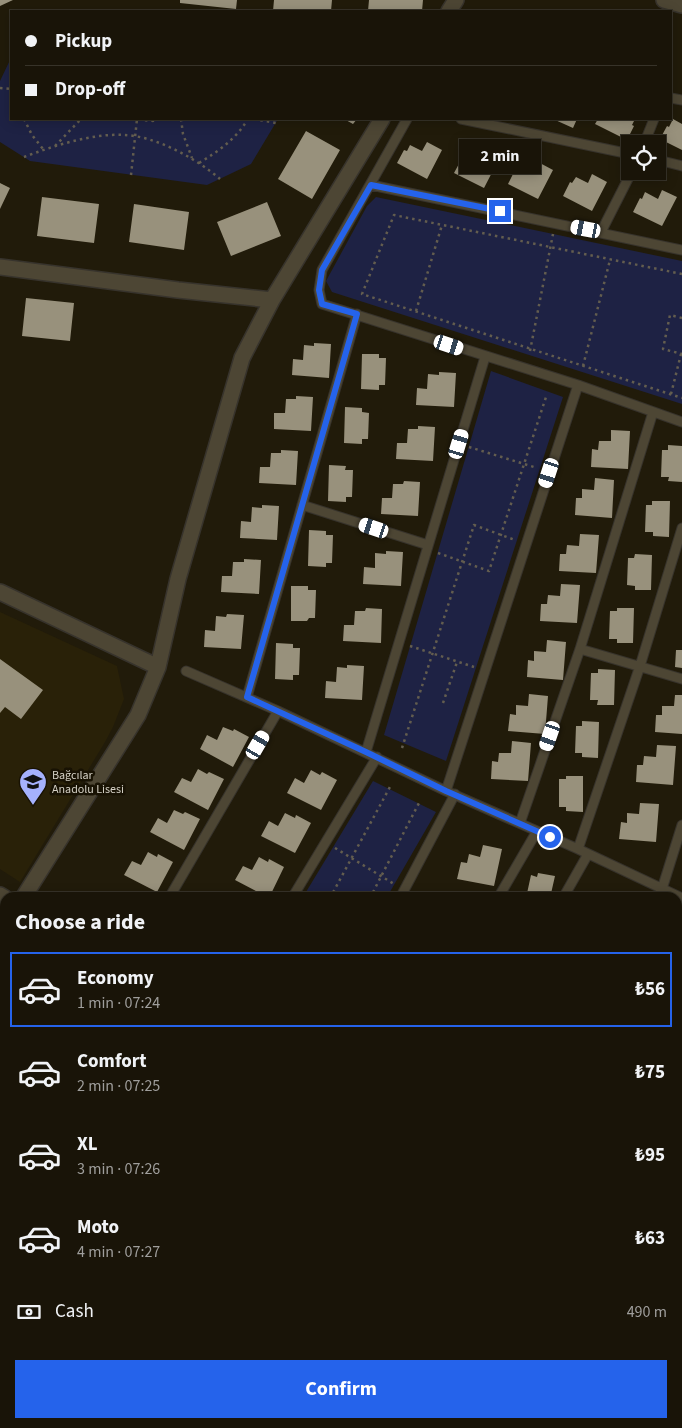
<!DOCTYPE html>
<meta charset="utf-8">
<style>
body{margin:0;font-family:"Source Sans 3",sans-serif;background:#221d12;color:#f1f3f6;height:100vh;display:flex;flex-direction:column;font-size:19px;white-space:nowrap}
*{box-sizing:border-box;margin:0}
p{font-size:16px;color:#9f9e9c}
.icon{flex:none;width:28px;height:28px;fill:none;stroke:currentColor;stroke-width:2;stroke-linecap:round;stroke-linejoin:round}
.map{position:relative;flex:1;overflow:hidden}
.panel{position:absolute;left:0px;top:892px;width:682px;height:536px;display:flex;flex-direction:column;background:#191408;border-radius:15px 15px 0 0;box-shadow:0 2px 12px #0003,0 0 0 1px #373329}
.panel>*{flex:none}
.guide{position:absolute;left:10px;top:10px;width:662px;height:110px;border-radius:0px;box-shadow:0 2px 12px #0003,0 0 0 1px #373329;display:grid;align-content:center;height:110px;padding:0 15px;background:#191408}
.buttons{position:absolute;left:621px;top:135px;display:grid;gap:10px}
.buttons a{display:grid;place-items:center;width:45px;height:45px;border-radius:0px;background:#191408;box-shadow:0 2px 12px #0003,0 0 0 1px #373329;font-size:25px}
.end{position:absolute;width:22px;height:22px;margin:-11px;border:6px solid #2563eb;background:#fff;box-shadow:0 0 0 2px #fff}
.from{border-radius:50%}
.bubble{position:absolute;height:35px;border-radius:0px;background:#191408;box-shadow:0 2px 12px #0003,0 0 0 1px #373329;font-size:16px;font-weight:700;line-height:35px;text-align:center}
.car{position:absolute;width:15px;height:30px;margin:-15px -8px;border-radius:6px;box-shadow:0 0 4px 1px #0007;background:linear-gradient(#fff 24%,#345 0 40%,#fff 0 76%,#345 0 86%,#fff 0)}
.guide b{display:flex;align-items:center;gap:18px;height:48px;font-size:19px}
.guide b+b{border-top:1px solid #373329}
.guide i{width:12px;height:12px;background:#f1f3f6}
ul{padding:0;list-style:none}
li{display:flex;align-items:center;gap:15px;height:75px;margin:0 10px 8px;padding:0 5px;border:2px solid transparent;border-radius:0px}
li div{flex:1}
li b{display:block;font-size:19px}
li em{font-style:normal;font-weight:700}
li.current{border-color:#2563eb}
li>.icon{width:45px;height:45px;stroke-width:1.5}
h2{padding:0 15px;font-size:22px;line-height:60px}
.pay{display:flex;align-items:center;gap:12px;height:55px;padding:0 15px;font-size:19px}
.pay p{margin-inline-start:auto}
.primary-button{display:flex;gap:10px;margin-top:auto;padding:10px 15px}
.primary-button a{flex:1;height:58px;border-radius:0px;background:#2563eb;color:#fff;font-size:20px;font-weight:700;line-height:58px;text-align:center}
.map>svg:first-child{display:block}
</style>
<div class="map">
<svg width="682" height="1428" viewBox="0 0 682 1428">
<rect width="100%" height="100%" fill="#211b0a"/>
<!-- built -->
<path fill="#292108" d="M0 612 117 666 124 699 113 727 105 742 20 882 0 869Z"/>
<!-- green -->
<path fill="#1e2244" d="M11 58V119H278L251 164 207 185 30 161 0 142V81Z
M376 197 682 261V404L332 292 326 281 367 206Z
M491 371 563 397 446 761 384 735Z
M373 781 436 812 387 897H303Z
M678 1365 682 1368V1428H563L557 1424H678Z
M0 1396 5 1401V1424H31L36 1428H0Z"/>
<!-- forest -->
<path fill="#3f4572" d="M5 983V1012L0 1008V992Z"/>
<!-- building -->
<path fill="#98917c" d="M0 0H13L0 6Z
M180 0H237L236 9 180 3Z
M274 0H332L331 11H273Z
M369 0H423L422 11H368Z
M344 119H357L353 124Z
M553 119H577L573 128Z
M598 119H635L632 125 634 126 627 140 595 124Z
M673 119 682 124V150L660 139 667 126 669 127Z
M306 131 340 150 312 199 278 179Z
M427 142 442 150 427 179 397 163 404 150 407 151 410 145 422 151Z
M484 152 499 159 484 188 454 173 461 160 464 161 467 154 479 160Z
M538 162 553 170 538 199 508 184 515 170 518 172 521 165 533 171Z
M592 174 607 182 592 211 563 196 570 182 572 183 576 177 588 183Z
M0 183 10 188 0 209Z
M662 190 677 197 662 226 633 212 640 198 642 199 645 192 658 199Z
M42 197 99 204 94 243 37 236Z
M267 202 281 236 231 256 217 222Z
M134 204 189 212 184 250 129 242Z
M26 298 74 303 70 341 22 336Z
M314 343 331 344 329 378 292 375 293 359 303 360 304 345 314 346Z
M362 354H379V358H386L385 385H379V390L361 389Z
M439 372 456 373 454 407 416 405 417 388 427 389 428 374 439 375Z
M296 396 313 397 311 431 274 429V413H285L286 399H296Z
M345 407 362 408V412L369 413 368 439H362V444L344 443Z
M418 426 435 427 433 461 396 459 397 443H407L408 429H418Z
M611 430 630 431 628 469 591 467 592 449 598 450 599 441H611Z
M668 445 682 446V482L668 481 669 477H661L662 450H668Z
M281 450 298 451 296 485 259 483 260 467H270L271 453H281Z
M329 465 346 466 345 470H353L352 497H346V502L328 501Z
M595 478 614 480 612 518 575 515 576 498H582V489L594 490Z
M404 481 420 482 418 516 381 514 382 498H392L393 484H403Z
M652 501H670L669 537 653 536V532H645L646 505H652Z
M262 505 279 506 277 540 240 538 241 521 251 522 252 507 262 508Z
M309 530 326 531V535H333L332 563H326V567L308 566Z
M580 534 599 535 596 573 559 571 560 554H566L567 545 579 546Z
M386 551 403 552 401 586 363 584 364 567 375 568V553L386 554Z
M635 554 652 555 651 590H635V586L627 585 628 558H634Z
M244 559 261 560 259 594 221 592 222 576H232L233 562H244Z
M561 584 580 585 577 623 540 621 541 604H547L548 595 560 596Z
M291 586H308V590H316L315 618H309L307 621H291Z
M366 608 382 609 381 643 343 641 344 625H354L355 611H365Z
M617 608H634L633 643H617V639H609L610 611H617Z
M227 614 244 615 241 649 204 647 205 630 215 631 216 616 226 617Z
M547 640 566 642 563 680 527 677 528 660 534 661V651L546 652Z
M276 643 293 644V648H300L299 675H293V680L275 679Z
M676 650H682V668L675 667Z
M0 659 43 690 21 719 5 707 0 713Z
M347 665 364 666 362 700 325 698 326 681 336 682 337 667 347 668Z
M598 669 615 670 614 705H597L598 700H590L591 673H598Z
M529 694 548 696 545 734 508 731 510 714 516 715V705L528 706Z
M675 695H682V734L655 732 656 715H662V706H674Z
M582 721 599 722 598 758 582 757V753H575L576 726H582Z
M223 727 233 731 234 729 249 737 233 767 200 749 207 735 217 740Z
M512 741 531 743 528 781 491 779 492 761 498 762 499 753H511Z
M657 745 676 746 673 785 636 782 637 765H643L644 756 656 757Z
M198 769 207 774 209 772 224 779 208 810 174 792 182 778 191 782Z
M311 770 320 775 322 772 337 780 321 810 287 793 295 778 304 783Z
M566 776H583V812L566 811V807H559V779H566Z
M640 803 659 804 656 842 619 839 621 822 627 823V813L639 814Z
M174 810 183 814 185 812 200 819 184 850 150 832 158 818 167 823Z
M285 813 295 818 296 815 311 823 295 853 261 836 269 821 278 826Z
M483 845 502 849 494 886 457 879 461 862 467 863 469 854 480 857Z
M148 852 157 857 158 854 173 862 157 892 124 875 132 861 141 865Z
M259 857 268 862 269 859 284 867 269 898 235 880 243 866 252 870Z
M538 873 555 876 550 898H526L531 875 537 877Z
M124 893 133 898H122Z
M678 959 682 960V978L678 977Z
M678 991 682 992V1031L678 1030Z
M0 1060 5 1062V1083L0 1096Z
M678 1129 682 1130V1166H678Z
M0 1157 5 1159V1182L0 1180Z
M678 1264 682 1265V1304L678 1303Z
M194 1424H219L218 1428H200V1426Z
M305 1424H339L338 1428H303Z
M462 1424H492L497 1426V1428H461Z"/>
<g fill="none" stroke-linecap="round" stroke-linejoin="round">
<defs>
<path id="lane" d="M671 98 682 100
M407 119 322 270 319 290 322 304 578 385 682 422
M461 119 630 154
M644 144 654 119
M658 160 682 166
M371 185 682 250
M601 232 632 171
M302 505 428 545
M580 649 682 679
M186 671 278 711 446 791 578 849 682 898
M247 697 357 314
M366 752 485 357
M446 791 578 385
M520 823 580 649 653 412
M578 849 640 666 682 528
M169 898 278 711
M292 898 377 757
M400 898 455 794
M498 898 537 831
M563 898 588 854
M657 898 662 889 682 825
M0 978 5 970
M0 1020 5 1024
M678 1059 682 1051
M678 1110 682 1113
M0 1129 5 1133
M678 1191 682 1183
M0 1204 5 1208
M0 1304 5 1308
M678 1344 682 1347
M143 1424 148 1428
M265 1424 270 1428
M376 1424 382 1428
M531 1424 537 1428
M361 1428 363 1424"/>
<path id="street" d="M449 11 456 0
M0 267 178 290 272 300
M0 592 158 667
M0 895 5 898
M23 898 138 715 158 667 178 579 242 358 272 300 382 119
M0 935 5 926"/>
<path id="secondary" d="M664 0 682 5
M0 1336 5 1340
M0 1366 5 1370
M66 1424 71 1428
M101 1424 106 1428"/>
</defs>
<!-- lane casing -->
<use href="#lane" stroke="#37332c" stroke-width="11"/>
<!-- street casing -->
<use href="#street" stroke="#37332c" stroke-width="18"/>
<!-- secondary casing -->
<use href="#secondary" stroke="#37332c" stroke-width="18"/>
<!-- path -->
<path stroke="#635d4f" stroke-width="2.5" stroke-dasharray="2.5 4" stroke-linecap="butt" d="M0 88 11 89
M24 119 32 135 43 149
M132 119 153 121 157 119
M181 119 183 134 192 158
M254 119 276 123
M55 146 81 119
M24 157C53 146 93 133 124 135 156 136 197 159 220 179
M199 163C220 150 235 140 248 119
M131 175 137 119
M682 274 394 215 362 294 682 398
M416 311 442 225
M682 318 670 315 663 349 682 354
M530 351 553 234
M583 366 610 260
M671 394 681 354
M469 447 534 467
M438 553 489 571 546 397
M410 646 474 667
M443 703 457 662
M402 748 474 525 515 540
M335 848 394 884
M330 898 391 785
M370 898 420 801
M0 1001 5 1000
M678 1365 682 1359
M678 1420 682 1423
M643 1428 646 1424"/>
<!-- lane -->
<use href="#lane" stroke="#4d4634" stroke-width="9"/>
<!-- street -->
<use href="#street" stroke="#4d4634" stroke-width="15"/>
<!-- secondary -->
<use href="#secondary" stroke="#4d4634" stroke-width="15"/>
</g>
<g fill="none" stroke-linecap="round" stroke-linejoin="round">
<!-- route -->
<path stroke="#2563eb" stroke-width="6" d="M500 211 371 185 322 270 319 290 322 304 357 314 247 697 366 752 446 791 550 837"/>
</g>
<!-- icons -->
<defs>
<symbol id="school-pin" viewBox="-11 -11 22 30"><path d="M0 17L-7.5 6A9.5 9.5 0 1 1 7.5 6Z" fill="#a5b1fc" stroke="#181203"/><path d="M0-5L7-2L0 1L-7-2ZM-4 1L0 2.5L4 1V4Q0 6-4 4Z" fill="#111"/></symbol>
</defs>
<g fill-rule="evenodd">
<use href="#school-pin" x="17" y="766" width="32" height="43"/>
</g>
<g text-anchor="middle" dominant-baseline="central" stroke-width="5" stroke-linejoin="round" paint-order="stroke">
<!-- poi labels -->
<g font-size="12" fill="#d5d1c6" stroke="#181203" text-anchor="start">
<text x="52" y="775">Bağcılar<tspan x="52" dy="14">Anadolu Lisesi</tspan></text>
</g>
</g>
</svg>
<div class="buttons">
<a><svg class="icon" aria-label="locate" viewBox="0 0 24 24"><circle cx="12" cy="12" r="6"/><path d="M12 2v4M12 18v4M2 12h4M18 12h4"/></svg></a>
</div>
<i class="end from" style="left:550px;top:837px"></i>
<i class="end" style="left:500px;top:211px"></i>
<div class="bubble" style="left:459px;top:139px;width:82px">2 min</div>
<i class="car" style="left:586px;top:229px;rotate:281deg"></i>
<i class="car" style="left:449px;top:345px;rotate:108deg"></i>
<i class="car" style="left:459px;top:444px;rotate:17deg"></i>
<i class="car" style="left:549px;top:473px;rotate:198deg"></i>
<i class="car" style="left:374px;top:528px;rotate:288deg"></i>
<i class="car" style="left:550px;top:736px;rotate:199deg"></i>
<i class="car" style="left:258px;top:745px;rotate:30deg"></i>
<div class="guide">
<b><i class="from"></i>Pickup</b>
<b><i></i>Drop-off</b>
</div>
<section class="panel">
<h2>Choose a ride</h2>
<ul>
<li class="current"><svg class="icon" aria-label="car" viewBox="0 0 24 24"><path d="M5 17H2v-5l4-1 3-4h7l3 4 3 1v5h-3M9 17h6M6 11h13"/><circle cx="7" cy="17" r="2"/><circle cx="17" cy="17" r="2"/></svg><div><b>Economy</b><p>1 min · 07:24</p></div><em>₺56</em></li>
<li><svg class="icon" aria-label="car" viewBox="0 0 24 24"><path d="M5 17H2v-5l4-1 3-4h7l3 4 3 1v5h-3M9 17h6M6 11h13"/><circle cx="7" cy="17" r="2"/><circle cx="17" cy="17" r="2"/></svg><div><b>Comfort</b><p>2 min · 07:25</p></div><em>₺75</em></li>
<li><svg class="icon" aria-label="car" viewBox="0 0 24 24"><path d="M5 17H2v-5l4-1 3-4h7l3 4 3 1v5h-3M9 17h6M6 11h13"/><circle cx="7" cy="17" r="2"/><circle cx="17" cy="17" r="2"/></svg><div><b>XL</b><p>3 min · 07:26</p></div><em>₺95</em></li>
<li><svg class="icon" aria-label="car" viewBox="0 0 24 24"><path d="M5 17H2v-5l4-1 3-4h7l3 4 3 1v5h-3M9 17h6M6 11h13"/><circle cx="7" cy="17" r="2"/><circle cx="17" cy="17" r="2"/></svg><div><b>Moto</b><p>4 min · 07:27</p></div><em>₺63</em></li>
</ul>
<div class="pay"><svg class="icon" aria-label="cash" viewBox="0 0 24 24"><path d="M3 7h18v10H3z"/><circle cx="12" cy="12" r="2"/></svg>Cash<p>490 m</p></div>
<div class="primary-button"><a>Confirm</a></div>
</section>
</div>
